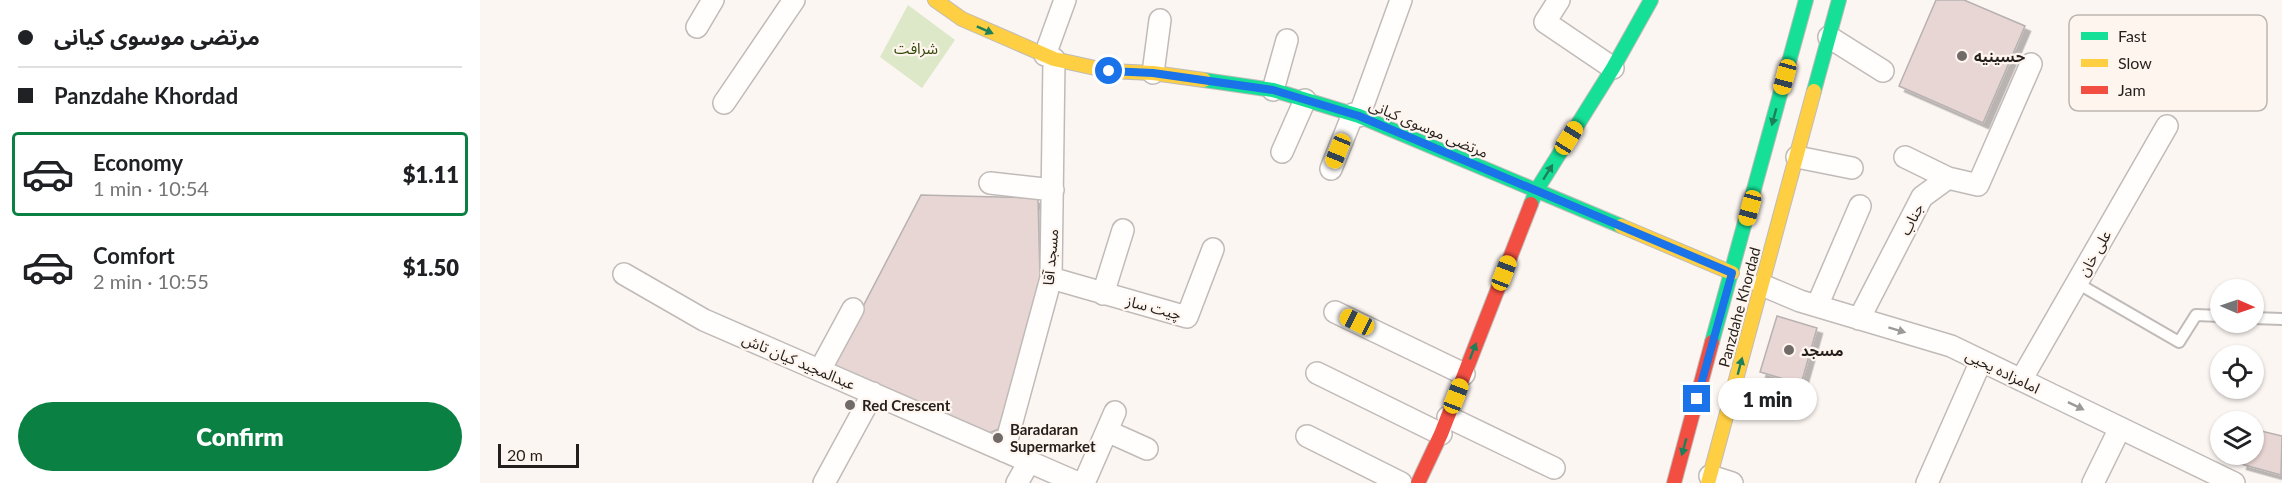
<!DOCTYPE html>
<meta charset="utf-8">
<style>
body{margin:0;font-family:Lato,"Noto Sans Arabic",sans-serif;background:#f2f2f2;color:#202124;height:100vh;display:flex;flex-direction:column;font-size:22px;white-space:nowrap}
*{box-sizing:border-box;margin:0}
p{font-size:20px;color:#757577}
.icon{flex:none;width:33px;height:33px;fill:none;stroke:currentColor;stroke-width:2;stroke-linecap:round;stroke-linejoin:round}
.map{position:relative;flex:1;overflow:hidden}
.drawer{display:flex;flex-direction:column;background:#fff;width:480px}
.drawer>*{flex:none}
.banner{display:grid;align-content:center;height:132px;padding:0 18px;background:#fff}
.needle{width:39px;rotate:92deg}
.buttons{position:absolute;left:1730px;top:279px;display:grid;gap:12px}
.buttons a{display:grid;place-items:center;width:54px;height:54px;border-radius:50%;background:#fff;box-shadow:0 2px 4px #0004;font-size:30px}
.scale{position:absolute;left:18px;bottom:15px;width:81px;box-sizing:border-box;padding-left:6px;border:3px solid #241f1d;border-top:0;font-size:16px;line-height:21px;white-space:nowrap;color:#241f1d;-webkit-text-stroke:4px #fff5ef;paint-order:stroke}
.end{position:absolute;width:27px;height:27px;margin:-14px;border:8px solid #1a73e8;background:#fff;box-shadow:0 0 0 3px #fff}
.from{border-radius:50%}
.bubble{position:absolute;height:42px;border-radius:21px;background:#fff;box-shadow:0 2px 4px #0004;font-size:20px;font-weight:800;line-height:42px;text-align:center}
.car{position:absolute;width:18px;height:36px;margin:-18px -9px;border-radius:8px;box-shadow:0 0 4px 2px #0007;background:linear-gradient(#f5c518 24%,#345 0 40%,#f5c518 0 76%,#345 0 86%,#f5c518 0)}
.banner b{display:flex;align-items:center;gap:21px;height:57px;font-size:22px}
.banner b+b{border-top:2px solid #e0e0e0}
.banner i{width:15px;height:15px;background:#202124}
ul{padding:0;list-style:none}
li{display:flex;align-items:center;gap:18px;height:84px;margin:0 12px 9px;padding:0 6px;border:3px solid transparent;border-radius:6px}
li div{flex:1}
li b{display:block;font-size:22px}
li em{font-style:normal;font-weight:800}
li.on{border-color:#0b8043}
li>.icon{width:54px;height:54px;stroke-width:1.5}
.cta{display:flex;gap:12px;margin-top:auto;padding:12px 18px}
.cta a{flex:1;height:69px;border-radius:36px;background:#0b8043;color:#fff;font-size:24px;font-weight:800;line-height:69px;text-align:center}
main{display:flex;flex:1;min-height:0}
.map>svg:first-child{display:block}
</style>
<main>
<section class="drawer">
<div class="banner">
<b><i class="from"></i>مرتضی موسوی کیانی</b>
<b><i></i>Panzdahe Khordad</b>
</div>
<ul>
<li class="on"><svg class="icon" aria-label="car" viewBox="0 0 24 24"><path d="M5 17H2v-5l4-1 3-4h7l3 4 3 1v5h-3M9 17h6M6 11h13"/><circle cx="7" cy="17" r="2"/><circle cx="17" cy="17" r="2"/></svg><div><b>Economy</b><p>1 min · 10:54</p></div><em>$1.11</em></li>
<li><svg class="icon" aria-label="car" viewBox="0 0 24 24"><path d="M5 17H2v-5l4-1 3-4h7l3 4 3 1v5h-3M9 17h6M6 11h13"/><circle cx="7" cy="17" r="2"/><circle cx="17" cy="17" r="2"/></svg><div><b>Comfort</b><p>2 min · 10:55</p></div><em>$1.50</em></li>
</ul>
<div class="cta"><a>Confirm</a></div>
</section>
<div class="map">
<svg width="1802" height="483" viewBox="0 0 1802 483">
<defs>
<filter id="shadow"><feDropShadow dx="5.5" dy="5.5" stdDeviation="0" flood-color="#0004"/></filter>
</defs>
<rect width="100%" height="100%" fill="#fcf6f2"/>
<!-- green -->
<path fill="#dde8c8" d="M428 5 475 40 442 88 400 57Z"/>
<!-- building -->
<path fill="#e8d6d4" stroke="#b7b2b1" stroke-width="1.5" filter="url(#shadow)" d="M1456 0H1484L1545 26 1503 123 1419 86Z
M441 195 558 198 560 278 526 426 507 434 352 366Z
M1297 316 1337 328 1321 384 1280 372Z
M1773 429 1802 436 1801 475 1761 464 1763 454H1773Z"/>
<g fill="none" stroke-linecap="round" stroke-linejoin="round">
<defs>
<path id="lane" d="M1597 283 1699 342 1716 315 1740 316
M1773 318 1802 319"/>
<path id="street" d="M1079 0 1065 22 1133 68
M217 27 233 0
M1349 37 1403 71
M565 55 585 0
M673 73 680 20
M793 90 807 40
M244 103 314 0
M879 116 921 0
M802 152 825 100
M1317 157 1372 168
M1425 157 1468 178
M851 169 873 114
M510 183 573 190
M144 274 224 320 598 483
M571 278 707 317 733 249
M1282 285 1320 301 1471 346 1754 483
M623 294 643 230
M1337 306 1380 206
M855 312 984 374
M1379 319 1442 197 1468 178 1498 185 1551 64
M340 370 373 309
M837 373 961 434
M1541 380 1687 126
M968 417 1074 468
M627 431 667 449
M827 436 921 483
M524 451 571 278 574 59
M1230 476 1252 483
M344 483 393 393
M537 483 549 462
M604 483 635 412
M1447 483 1501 361
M1613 483 1640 428"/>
<path id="fast" d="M724 80 793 90 879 116 1141 226
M1334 91 1359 0
M1051 204 1056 191 1133 68 1171 0
M1232 342 1326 0"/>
<path id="slow" d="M455 0 482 19 574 59 629 71 673 73 724 80
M1141 226 1252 273
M1228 483 1334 91"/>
<path id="jam" d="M938 483 961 434 1051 204
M1194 483 1232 342"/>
</defs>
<!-- lane casing -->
<use href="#lane" stroke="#c0bbb8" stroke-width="14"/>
<!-- street casing -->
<use href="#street" stroke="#c0bbb8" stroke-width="24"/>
<!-- fast casing -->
<use href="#fast" stroke="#c0bbb8" stroke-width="16"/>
<!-- slow casing -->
<use href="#slow" stroke="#c0bbb8" stroke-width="16"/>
<!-- jam casing -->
<use href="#jam" stroke="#c0bbb8" stroke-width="16"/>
<!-- lane -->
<use href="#lane" stroke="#fffefd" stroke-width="10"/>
<!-- street -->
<use href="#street" stroke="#fffefd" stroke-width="21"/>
<!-- fast -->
<use href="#fast" stroke="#16e098" stroke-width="14"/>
<!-- slow -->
<use href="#slow" stroke="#ffcf43" stroke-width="14"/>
<!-- jam -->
<use href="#jam" stroke="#f24e42" stroke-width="14"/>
</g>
<!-- one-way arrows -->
<defs><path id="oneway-solid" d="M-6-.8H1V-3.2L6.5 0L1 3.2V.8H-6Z" transform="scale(1.5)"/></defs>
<g fill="#1d805a">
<use href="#oneway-solid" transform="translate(505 30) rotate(24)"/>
<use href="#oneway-solid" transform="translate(1294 117) rotate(105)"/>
<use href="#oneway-solid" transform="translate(1068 172) rotate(-58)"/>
<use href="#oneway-solid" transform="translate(993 351) rotate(-69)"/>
<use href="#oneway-solid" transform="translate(1260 366) rotate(-75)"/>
<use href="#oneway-solid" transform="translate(1204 447) rotate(105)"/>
</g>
<g fill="#9c9a98">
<use href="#oneway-solid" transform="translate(1417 330) rotate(17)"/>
<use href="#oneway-solid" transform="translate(1596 406) rotate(26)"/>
</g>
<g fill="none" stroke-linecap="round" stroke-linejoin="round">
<!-- route -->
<path stroke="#1a73e8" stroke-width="8" d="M629 71 673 73 793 90 879 116 1252 273 1217 399"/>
</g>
<!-- markers -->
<g fill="#706a68" stroke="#fff5ef" stroke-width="2">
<circle cx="1482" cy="56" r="6"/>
<circle cx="1309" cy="350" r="6"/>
<circle cx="370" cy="405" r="6"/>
<circle cx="518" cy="438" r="6"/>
</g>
<g text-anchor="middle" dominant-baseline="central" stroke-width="4.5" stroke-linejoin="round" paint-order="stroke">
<!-- park labels -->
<g font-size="15" fill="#304706" stroke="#fff5ef">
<text x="436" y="48">شرافت</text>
</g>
<!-- poi labels -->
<g font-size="15" font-weight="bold" fill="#241f1d" stroke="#fff5ef" text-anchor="start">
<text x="1494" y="56">حسینیه</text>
<text x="1321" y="350">مسجد</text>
<text x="382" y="405">Red Crescent</text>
<text x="530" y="429">Baradaran<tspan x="530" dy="17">Supermarket</tspan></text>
</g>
<!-- street labels -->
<g font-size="15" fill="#241f1d" stroke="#fff5ef">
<text transform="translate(949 128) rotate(23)">مرتضی موسوی کیانی</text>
<text transform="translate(1431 219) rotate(-63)">جناب</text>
<text transform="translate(1614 253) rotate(-60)">علی خان</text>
<text transform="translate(570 257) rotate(-85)">مسجد آقا</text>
<text transform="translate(674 307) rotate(15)">چیت ساز</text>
<text transform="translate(1259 307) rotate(-75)">Panzdahe Khordad</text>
<text transform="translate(319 361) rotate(23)">عبدالمجید کیان تاش</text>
<text transform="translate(1523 371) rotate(26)">امامزاده یحیی</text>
</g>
</g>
<!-- legend -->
<rect x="1589" y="15" width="198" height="96" rx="9" fill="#fff5ef" stroke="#bdb5b0" stroke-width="1.5"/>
<rect x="1601" y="32" width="27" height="8" fill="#16e098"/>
<rect x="1601" y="59" width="27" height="8" fill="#ffcf43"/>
<rect x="1601" y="86" width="27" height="8" fill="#f24e42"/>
<g font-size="16" fill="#241f1d">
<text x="1638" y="42">Fast</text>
<text x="1638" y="69">Slow</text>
<text x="1638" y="96">Jam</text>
</g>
</svg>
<div class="buttons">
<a><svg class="needle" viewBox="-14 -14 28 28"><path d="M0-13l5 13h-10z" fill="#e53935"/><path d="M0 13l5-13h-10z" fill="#757577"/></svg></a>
<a><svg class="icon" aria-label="locate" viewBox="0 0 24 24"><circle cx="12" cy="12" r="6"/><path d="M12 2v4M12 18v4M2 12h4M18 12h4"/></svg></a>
<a><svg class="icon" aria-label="layers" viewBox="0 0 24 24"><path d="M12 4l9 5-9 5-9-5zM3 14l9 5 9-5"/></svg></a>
</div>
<div class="scale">20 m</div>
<i class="end from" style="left:629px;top:71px"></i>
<i class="end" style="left:1217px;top:399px"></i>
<div class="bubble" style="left:1238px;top:378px;width:99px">1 min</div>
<i class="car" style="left:1305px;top:77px;rotate:195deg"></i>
<i class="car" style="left:1089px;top:138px;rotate:32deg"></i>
<i class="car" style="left:858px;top:151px;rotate:202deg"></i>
<i class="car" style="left:1270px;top:208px;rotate:195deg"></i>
<i class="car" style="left:1024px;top:273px;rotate:21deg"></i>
<i class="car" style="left:877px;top:322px;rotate:296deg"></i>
<i class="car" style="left:976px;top:396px;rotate:21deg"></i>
</div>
</main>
